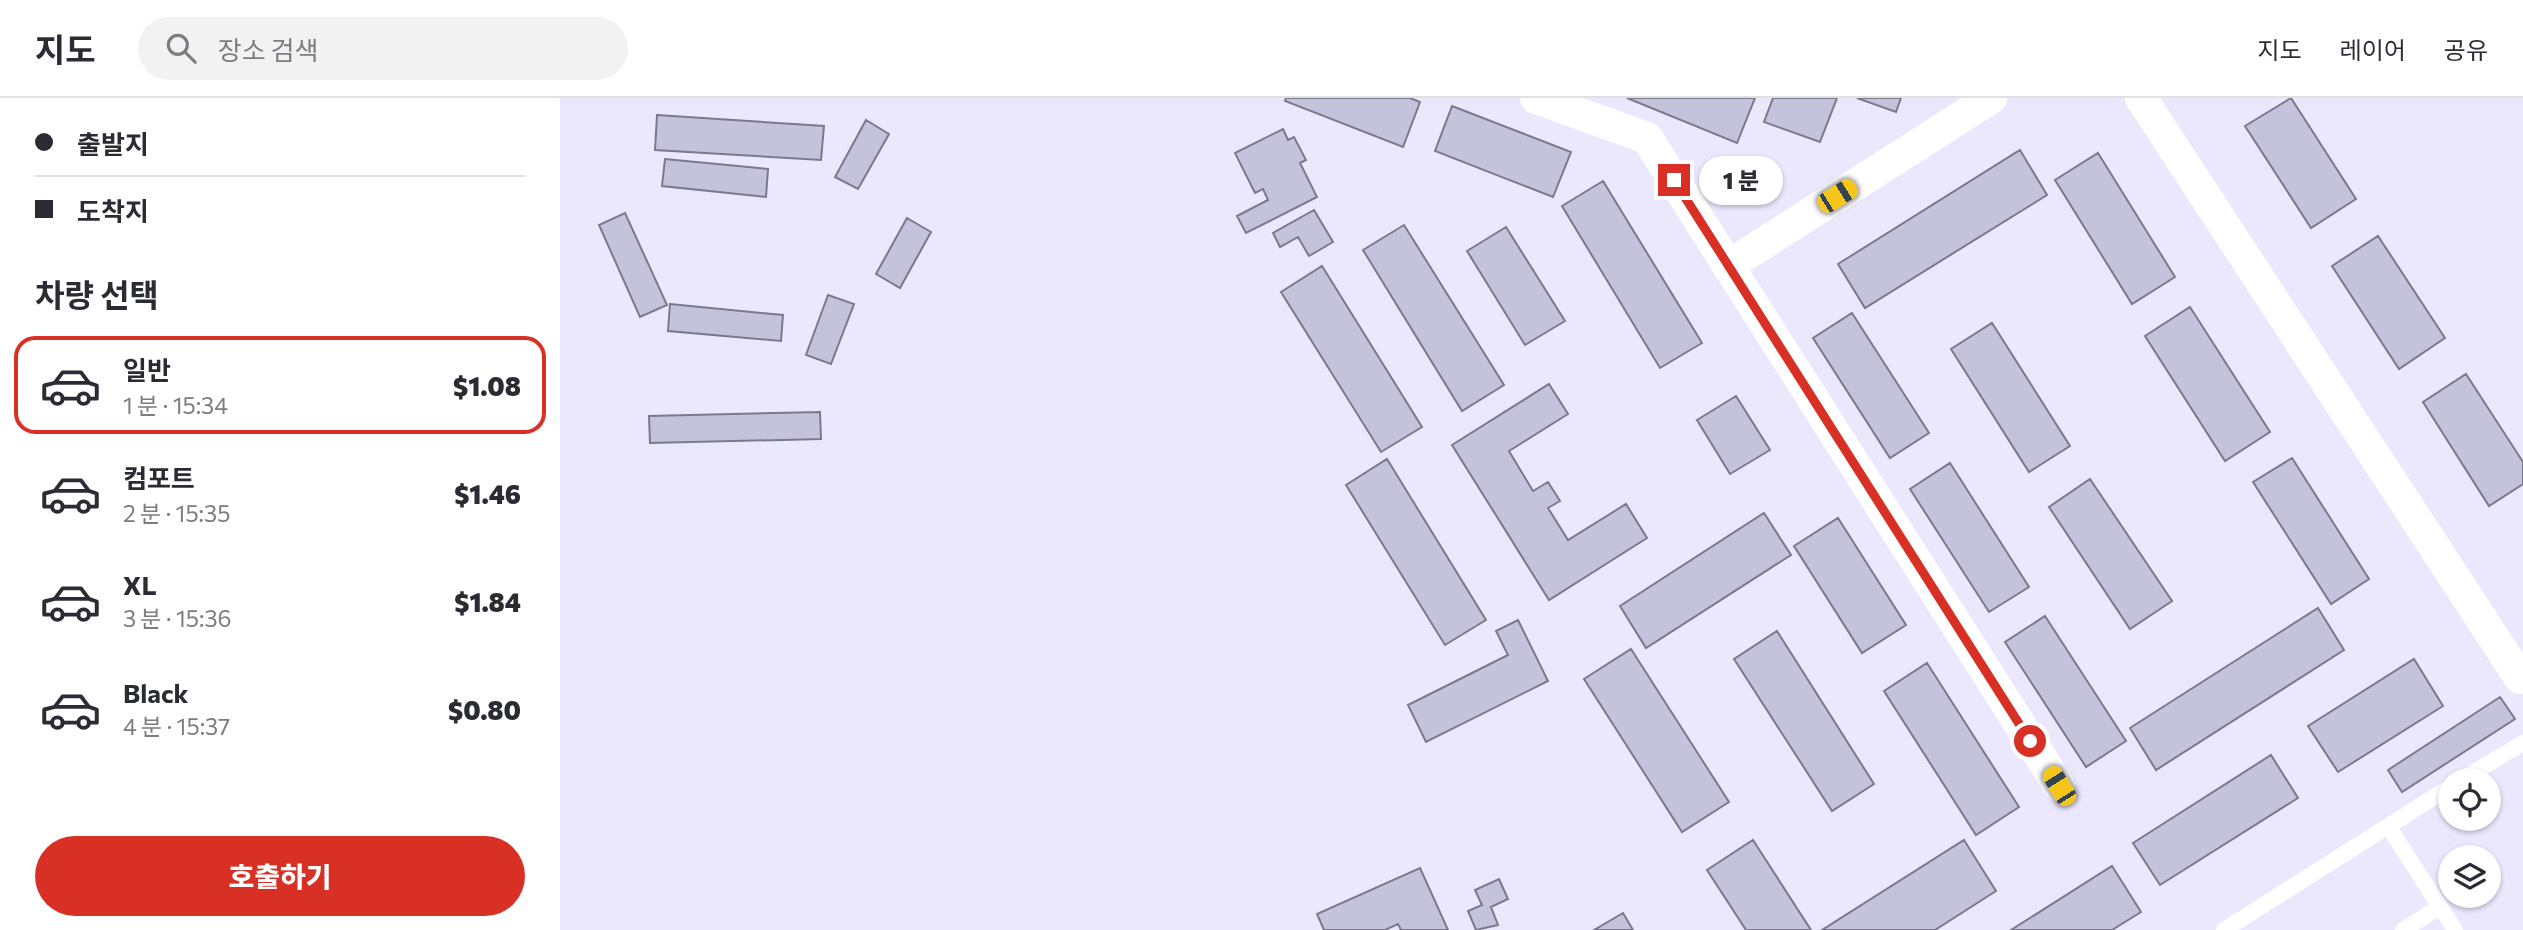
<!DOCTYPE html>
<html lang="ko">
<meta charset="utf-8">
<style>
body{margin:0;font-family:Commissioner,"Noto Sans KR",sans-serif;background:#f2f2f3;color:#2b2b33;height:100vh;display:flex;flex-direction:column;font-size:26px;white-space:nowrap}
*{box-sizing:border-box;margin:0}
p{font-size:23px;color:#7c7c81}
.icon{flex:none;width:38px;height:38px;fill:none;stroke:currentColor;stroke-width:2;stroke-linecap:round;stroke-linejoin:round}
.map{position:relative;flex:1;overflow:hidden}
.panel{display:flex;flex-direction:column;background:#fff;width:560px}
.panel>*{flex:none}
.hud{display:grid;align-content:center;height:154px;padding:0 35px;background:#fff}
.tools{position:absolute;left:1878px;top:670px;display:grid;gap:14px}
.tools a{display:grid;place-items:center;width:63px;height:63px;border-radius:50%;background:#fff;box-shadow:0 2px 5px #0004;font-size:35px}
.end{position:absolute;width:32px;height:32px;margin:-16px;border:9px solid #d93025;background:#fff;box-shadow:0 0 0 4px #fff}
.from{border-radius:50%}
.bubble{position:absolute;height:49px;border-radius:24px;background:#fff;box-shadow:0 2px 5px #0004;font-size:23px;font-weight:800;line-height:49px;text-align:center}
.car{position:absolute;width:21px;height:42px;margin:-21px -10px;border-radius:9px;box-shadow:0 0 5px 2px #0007;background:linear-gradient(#f5c518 24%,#345 0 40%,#f5c518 0 76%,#345 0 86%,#f5c518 0)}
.hud b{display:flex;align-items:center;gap:24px;height:66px;font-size:26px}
.hud b+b{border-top:2px solid #e1e1e2}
.hud i{width:18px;height:18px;background:#2b2b33}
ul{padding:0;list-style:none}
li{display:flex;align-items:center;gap:21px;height:98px;margin:0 14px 10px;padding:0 21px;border:4px solid transparent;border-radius:21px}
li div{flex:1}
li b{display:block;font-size:26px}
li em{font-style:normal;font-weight:800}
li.current{border-color:#d93025}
li>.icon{width:63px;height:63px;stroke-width:1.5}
h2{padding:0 35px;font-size:32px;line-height:84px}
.cta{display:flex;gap:14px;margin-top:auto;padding:14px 35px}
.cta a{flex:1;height:80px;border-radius:42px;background:#d93025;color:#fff;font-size:28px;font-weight:800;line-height:80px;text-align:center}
header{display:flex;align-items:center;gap:42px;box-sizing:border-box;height:98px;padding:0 35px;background:#fff;border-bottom:2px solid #e1e1e2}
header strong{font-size:33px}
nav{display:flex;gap:38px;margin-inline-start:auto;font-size:24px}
.search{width:490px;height:63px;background:#f2f2f3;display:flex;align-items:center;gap:18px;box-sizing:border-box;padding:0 24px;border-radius:38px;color:#7c7c81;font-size:26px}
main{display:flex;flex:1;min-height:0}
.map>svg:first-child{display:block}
</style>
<header>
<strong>지도</strong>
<div class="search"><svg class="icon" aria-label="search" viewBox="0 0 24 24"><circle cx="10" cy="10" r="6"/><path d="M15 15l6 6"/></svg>장소 검색</div>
<nav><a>지도</a><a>레이어</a><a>공유</a></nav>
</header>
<main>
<section class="panel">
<div class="hud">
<b><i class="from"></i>출발지</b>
<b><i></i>도착지</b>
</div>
<h2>차량 선택</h2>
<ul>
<li class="current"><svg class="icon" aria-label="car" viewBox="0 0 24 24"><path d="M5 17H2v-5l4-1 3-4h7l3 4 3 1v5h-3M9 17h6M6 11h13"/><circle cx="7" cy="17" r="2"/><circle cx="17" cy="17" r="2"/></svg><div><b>일반</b><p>1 분 · 15:34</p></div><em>$1.08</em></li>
<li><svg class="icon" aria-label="car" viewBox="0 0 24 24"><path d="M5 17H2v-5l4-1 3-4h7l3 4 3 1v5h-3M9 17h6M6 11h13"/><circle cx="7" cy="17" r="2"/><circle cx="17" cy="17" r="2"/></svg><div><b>컴포트</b><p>2 분 · 15:35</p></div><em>$1.46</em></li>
<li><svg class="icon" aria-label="car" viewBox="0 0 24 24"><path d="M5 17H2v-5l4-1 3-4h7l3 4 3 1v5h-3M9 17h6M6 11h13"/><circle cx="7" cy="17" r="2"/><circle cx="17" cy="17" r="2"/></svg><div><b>XL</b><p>3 분 · 15:36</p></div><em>$1.84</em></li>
<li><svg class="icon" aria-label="car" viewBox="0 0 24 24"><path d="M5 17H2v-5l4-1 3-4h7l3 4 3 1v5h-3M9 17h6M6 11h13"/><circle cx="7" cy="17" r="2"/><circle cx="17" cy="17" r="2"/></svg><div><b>Black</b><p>4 분 · 15:37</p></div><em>$0.80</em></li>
</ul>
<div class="cta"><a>호출하기</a></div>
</section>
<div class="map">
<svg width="1963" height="832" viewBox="0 0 1963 832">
<rect width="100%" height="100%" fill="#ebe8fe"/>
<!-- building -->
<path fill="#c5c2dc" stroke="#7b7890" stroke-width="2" d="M726 0H850L860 4 843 49 725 3Z
M1067 0H1195L1177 45Z
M1213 0H1277L1260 44 1204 24Z
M1297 0H1341L1336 14Z
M1731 0 1796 101 1751 130 1685 28Z
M892 8 1011 54 993 99 875 53Z
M97 17 264 28 261 62 95 52Z
M306 22 329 36 298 91 275 79Z
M723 31 728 42 734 39 746 62 740 65 757 99 686 135 677 118 708 102 703 91 695 95 675 55Z
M1460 52 1487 97 1305 210 1278 166Z
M1538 55 1615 179 1572 206 1495 82Z
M105 61 208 71 206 99 102 88Z
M1043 83 1142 245 1100 270 1002 108Z
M754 112 773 144 749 158 738 139 720 149 713 135Z
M65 115 107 207 80 219 39 127Z
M347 120 371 134 340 190 316 176Z
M844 127 944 287 902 313 803 152Z
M946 129 1005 223 965 247 907 153Z
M1818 138 1885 240 1839 271 1772 168Z
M762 168 862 329 821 354 721 194Z
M268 197 294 206 271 266 246 257Z
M110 206 223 217 221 243 108 233Z
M1630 209 1710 334 1665 363 1585 238Z
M1292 215 1369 335 1330 360 1253 240Z
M1432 225 1510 348 1469 374 1391 251Z
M1906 276 1963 364V386L1929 408 1863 304Z
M989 286 1008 316 949 353 973 393 988 384 1000 403 988 410 1008 442 1066 406 1087 440 989 502 892 347Z
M1176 298 1210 352 1170 376 1137 322Z
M260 314 261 341 90 345 89 318Z
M1732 360 1809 481 1771 506 1693 384Z
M827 361 926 522 885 547 786 387Z
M1390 365 1469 489 1429 514 1350 391Z
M1530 381 1612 503 1570 531 1489 409Z
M1204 415 1231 457 1086 550 1060 508Z
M1278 420 1346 527 1302 555 1234 448Z
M1758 510 1784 552 1596 672 1570 630Z
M1485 518 1566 643 1526 669 1445 544Z
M958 522 988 583 866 644 848 607 948 557 936 533Z
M1217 533 1314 686 1272 713 1174 561Z
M1071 551 1169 704 1122 734 1024 581Z
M1854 561 1883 608 1778 674 1748 628Z
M1367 565 1459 709 1416 737 1324 593Z
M1940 599 1955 621 1842 694 1828 672Z
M1711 657 1738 700 1600 787 1573 745Z
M1193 742 1251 832H1186L1147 772Z
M1404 742 1436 793 1375 832H1262Z
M1552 768 1581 814 1552 832H1451Z
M860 770 888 832H841L838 826 825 832H764L757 816Z
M939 781 948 801 931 809 938 827 916 832 908 813 922 807 915 792Z
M1063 815 1073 832H1034Z"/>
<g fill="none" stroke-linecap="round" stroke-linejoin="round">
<!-- lane -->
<path stroke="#fff" stroke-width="16" d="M1901 682 1963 645
M1828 728 1895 832
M1664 832 1890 689
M1843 832 1880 809"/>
<!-- street -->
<path stroke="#fff" stroke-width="32" d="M976 0 1087 40 1499 688
M1581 0 1960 580
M1168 168 1431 0"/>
</g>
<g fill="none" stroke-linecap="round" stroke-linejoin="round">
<!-- route -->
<path stroke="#d93025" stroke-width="9" d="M1114 82 1470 643"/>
</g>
</svg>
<div class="tools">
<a><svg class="icon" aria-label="locate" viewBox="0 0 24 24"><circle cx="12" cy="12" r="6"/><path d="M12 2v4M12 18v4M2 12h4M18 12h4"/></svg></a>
<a><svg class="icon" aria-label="layers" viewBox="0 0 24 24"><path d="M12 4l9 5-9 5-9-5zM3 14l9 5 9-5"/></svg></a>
</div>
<i class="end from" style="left:1470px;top:643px"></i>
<i class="end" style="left:1114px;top:82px"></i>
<div class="bubble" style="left:1139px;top:58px;width:84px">1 분</div>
<i class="car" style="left:1277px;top:98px;rotate:58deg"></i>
<i class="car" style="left:1499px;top:688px;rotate:328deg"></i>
</div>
</main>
